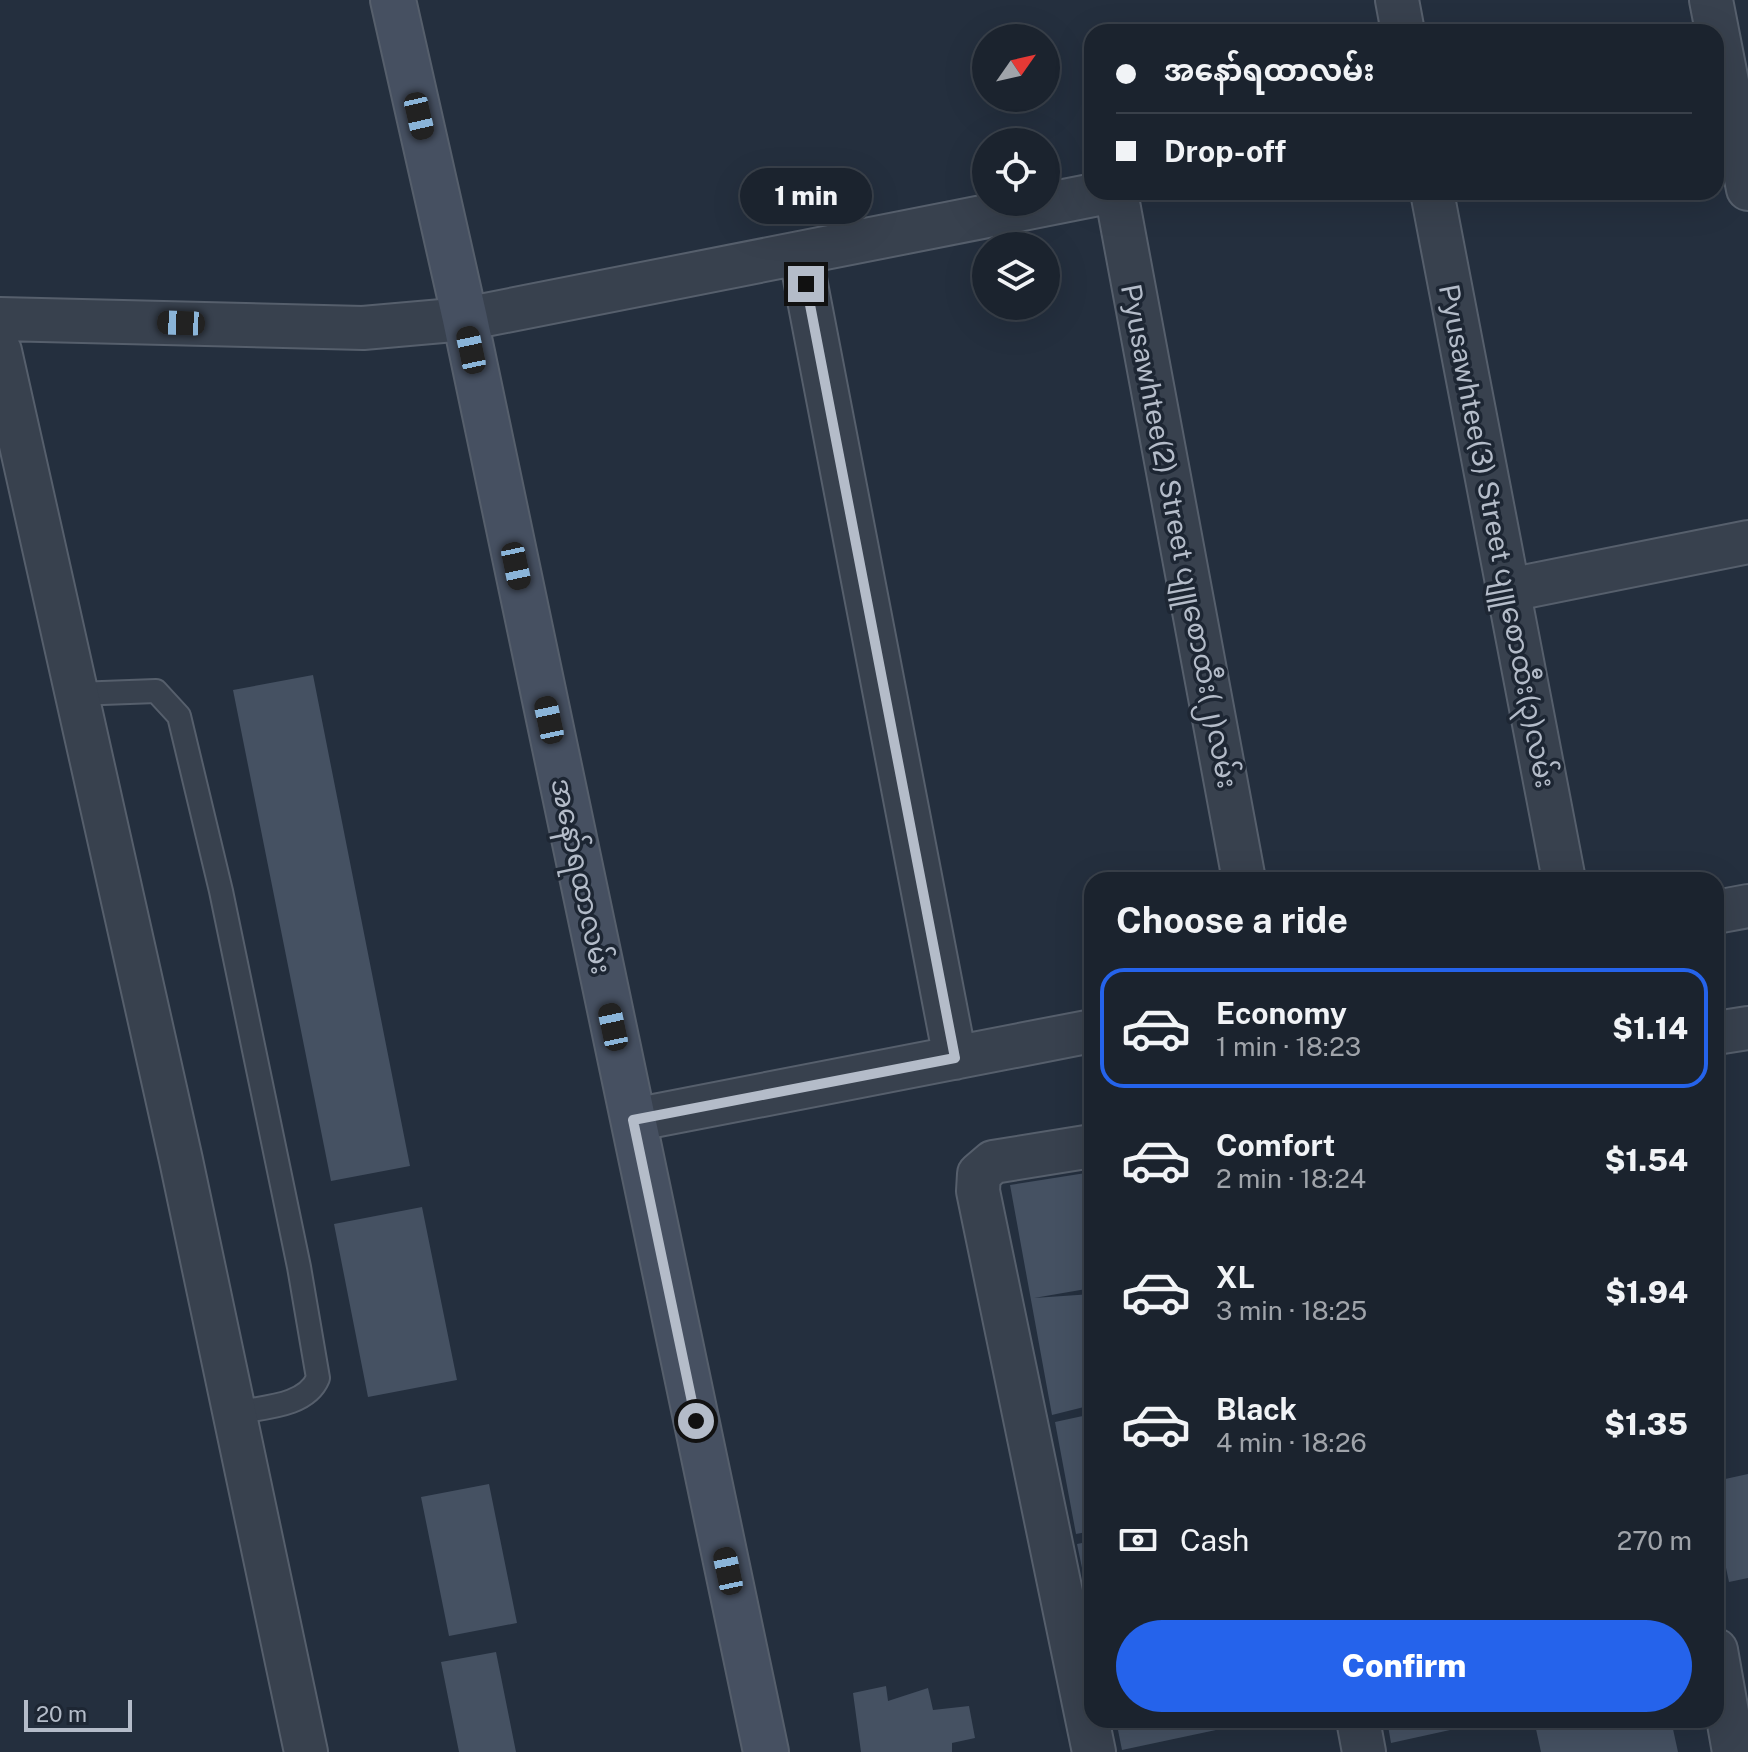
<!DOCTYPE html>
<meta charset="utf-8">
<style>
body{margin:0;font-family:"Public Sans","Noto Sans Myanmar",sans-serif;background:#282f3a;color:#f1f3f6;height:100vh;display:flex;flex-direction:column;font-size:30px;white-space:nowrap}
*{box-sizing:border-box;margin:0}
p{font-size:26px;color:#a0a4aa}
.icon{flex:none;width:44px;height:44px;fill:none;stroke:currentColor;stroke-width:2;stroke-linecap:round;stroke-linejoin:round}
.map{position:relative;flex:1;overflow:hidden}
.side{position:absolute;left:1084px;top:872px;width:640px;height:856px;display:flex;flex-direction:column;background:#1b232e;border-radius:24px;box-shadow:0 8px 32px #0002,0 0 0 2px #39404a}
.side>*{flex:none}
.banner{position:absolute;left:1084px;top:24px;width:640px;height:176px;border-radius:24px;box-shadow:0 8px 32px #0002,0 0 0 2px #39404a;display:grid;align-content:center;height:176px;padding:0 32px;background:#1b232e}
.needle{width:52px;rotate:56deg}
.buttons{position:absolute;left:972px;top:24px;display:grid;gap:16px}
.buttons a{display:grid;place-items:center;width:88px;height:88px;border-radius:50%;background:#1b232e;box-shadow:0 8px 32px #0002,0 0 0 2px #39404a;font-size:40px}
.scale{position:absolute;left:24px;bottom:20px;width:108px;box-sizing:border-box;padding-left:8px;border:4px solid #b4bcc9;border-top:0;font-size:22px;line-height:28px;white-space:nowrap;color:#b4bcc9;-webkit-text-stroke:6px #1d2633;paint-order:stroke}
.end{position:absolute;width:36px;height:36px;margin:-18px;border:10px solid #b4bcc9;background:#111;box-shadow:0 0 0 4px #111}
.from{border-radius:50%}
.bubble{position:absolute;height:56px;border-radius:28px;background:#1b232e;box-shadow:0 8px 32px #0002,0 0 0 2px #39404a;font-size:26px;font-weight:800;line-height:56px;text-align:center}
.car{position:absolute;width:24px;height:48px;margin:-24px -12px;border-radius:10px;box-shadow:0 0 6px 2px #0007;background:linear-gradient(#222 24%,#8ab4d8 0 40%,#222 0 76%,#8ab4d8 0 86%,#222 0)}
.banner b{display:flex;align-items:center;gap:28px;height:76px;font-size:30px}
.banner b+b{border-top:2px solid #39404a}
.banner i{width:20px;height:20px;background:#f1f3f6}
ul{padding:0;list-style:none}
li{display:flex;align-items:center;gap:24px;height:120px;margin:0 16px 12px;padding:0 16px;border:4px solid transparent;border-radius:24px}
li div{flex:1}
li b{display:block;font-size:30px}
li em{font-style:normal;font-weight:800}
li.active{border-color:#2563eb}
li>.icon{width:72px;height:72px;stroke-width:1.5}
h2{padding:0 32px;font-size:36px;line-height:96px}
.pay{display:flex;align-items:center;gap:20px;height:88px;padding:0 32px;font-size:30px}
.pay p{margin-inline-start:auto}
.action{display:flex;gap:16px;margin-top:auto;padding:16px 32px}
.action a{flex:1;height:92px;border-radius:48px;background:#2563eb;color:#fff;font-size:32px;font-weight:800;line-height:92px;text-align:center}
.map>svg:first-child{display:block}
</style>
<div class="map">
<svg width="1748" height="1752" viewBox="0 0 1748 1752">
<rect width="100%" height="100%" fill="#242f3e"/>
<!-- building -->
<path fill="#455162" d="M313 675 410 1166 331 1181 233 690Z
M1092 1172V1288L1034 1298 1092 1294V1405L1052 1415 1010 1185Z
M422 1207 457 1380 368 1397 334 1224Z
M1092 1414V1531L1076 1534 1055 1422Z
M1748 1474V1578L1729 1582 1716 1520V1481Z
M489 1484 517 1623 449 1636 421 1497Z
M1092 1541V1610L1091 1611 1077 1544Z
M496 1652 516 1752H459L441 1662Z
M886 1686 888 1701 928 1688 933 1710 969 1706 975 1738 952 1743V1752H861L853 1693Z
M1116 1720H1214L1216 1730 1122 1750Z
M1387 1720H1491V1721L1391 1743Z
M1534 1720H1671L1678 1752H1541Z"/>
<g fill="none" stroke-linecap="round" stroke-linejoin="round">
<defs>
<path id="lane" d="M76 694 156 691 179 716 221 891 299 1267 318 1378C306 1407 262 1407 234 1413"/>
<path id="street" d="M1397 0 1403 32
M1711 0 1748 189
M1116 192 1244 880
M1432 192 1564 880
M800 253 955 1058
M0 319 363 328 465 319 1109 192
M0 351 181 1160 306 1752
M1509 590 1748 542
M1716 912 1748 906
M1716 1033 1748 1028
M633 1120 1092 1031
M1092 1146 993 1162 979 1174 978 1191 1094 1752
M1716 1650 1734 1752
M1358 1720 1364 1752"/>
<path id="secondary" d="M393 0 465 319 766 1752"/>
</defs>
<!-- lane casing -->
<use href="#lane" stroke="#565f6c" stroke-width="26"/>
<!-- street casing -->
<use href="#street" stroke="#565f6c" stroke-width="46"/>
<!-- secondary casing -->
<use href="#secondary" stroke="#565f6c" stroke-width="48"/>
<!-- lane -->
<use href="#lane" stroke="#38414e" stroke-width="22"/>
<!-- street -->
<use href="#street" stroke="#38414e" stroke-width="42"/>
<!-- secondary -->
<use href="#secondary" stroke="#465061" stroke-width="44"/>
</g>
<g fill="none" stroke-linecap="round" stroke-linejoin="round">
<!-- route -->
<path stroke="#b4bcc9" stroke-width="10" d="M696 1421 633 1120 955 1058 806 284"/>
</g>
<g text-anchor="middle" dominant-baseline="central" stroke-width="7" stroke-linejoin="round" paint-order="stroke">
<!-- street labels -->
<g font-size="28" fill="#b4bcc9" stroke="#1d2633">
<text transform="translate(1180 536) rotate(79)">Pyusawhtee(2) Street ပျူစောထီး(၂)လမ်း</text>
<text transform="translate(1498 536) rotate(79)">Pyusawhtee(3) Street ပျူစောထီး(၃)လမ်း</text>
<text transform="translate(582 876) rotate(78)">အနော်ရထာလမ်း</text>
</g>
</g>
</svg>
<div class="buttons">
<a><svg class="needle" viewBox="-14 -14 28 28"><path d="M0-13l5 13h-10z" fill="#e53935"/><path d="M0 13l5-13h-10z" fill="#a0a4aa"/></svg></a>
<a><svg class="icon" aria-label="locate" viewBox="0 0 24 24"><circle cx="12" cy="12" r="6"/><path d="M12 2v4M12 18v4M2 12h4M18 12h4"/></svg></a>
<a><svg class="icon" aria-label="layers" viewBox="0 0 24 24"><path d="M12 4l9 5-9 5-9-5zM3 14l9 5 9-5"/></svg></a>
</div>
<div class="scale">20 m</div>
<i class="end from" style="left:696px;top:1421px"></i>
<i class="end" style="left:806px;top:284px"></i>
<div class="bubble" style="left:740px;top:168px;width:132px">1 min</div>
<i class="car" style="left:419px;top:116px;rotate:167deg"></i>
<i class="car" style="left:181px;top:323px;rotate:272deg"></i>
<i class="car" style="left:471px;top:350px;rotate:348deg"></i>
<i class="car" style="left:516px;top:566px;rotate:168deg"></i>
<i class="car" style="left:549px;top:720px;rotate:348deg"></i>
<i class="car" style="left:613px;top:1027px;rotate:348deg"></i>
<i class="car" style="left:728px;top:1571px;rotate:348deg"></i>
<div class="banner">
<b><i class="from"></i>အနော်ရထာလမ်း</b>
<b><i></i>Drop-off</b>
</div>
<section class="side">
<h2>Choose a ride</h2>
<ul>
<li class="active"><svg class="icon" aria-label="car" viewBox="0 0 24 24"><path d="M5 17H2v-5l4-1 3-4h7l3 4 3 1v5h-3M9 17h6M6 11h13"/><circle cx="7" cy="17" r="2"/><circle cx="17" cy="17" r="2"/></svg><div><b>Economy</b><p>1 min · 18:23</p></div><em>$1.14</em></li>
<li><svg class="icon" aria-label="car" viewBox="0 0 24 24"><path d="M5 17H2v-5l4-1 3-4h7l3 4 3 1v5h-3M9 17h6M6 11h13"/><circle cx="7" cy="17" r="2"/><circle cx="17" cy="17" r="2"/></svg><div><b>Comfort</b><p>2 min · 18:24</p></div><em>$1.54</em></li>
<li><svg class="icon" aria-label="car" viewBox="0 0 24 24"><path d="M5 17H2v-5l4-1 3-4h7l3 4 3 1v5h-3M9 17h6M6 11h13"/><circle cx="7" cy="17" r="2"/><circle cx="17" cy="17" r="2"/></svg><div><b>XL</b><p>3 min · 18:25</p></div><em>$1.94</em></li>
<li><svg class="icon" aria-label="car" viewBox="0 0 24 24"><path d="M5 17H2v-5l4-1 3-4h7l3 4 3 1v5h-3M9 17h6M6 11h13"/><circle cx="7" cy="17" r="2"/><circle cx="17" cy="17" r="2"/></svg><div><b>Black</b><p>4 min · 18:26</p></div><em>$1.35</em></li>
</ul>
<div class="pay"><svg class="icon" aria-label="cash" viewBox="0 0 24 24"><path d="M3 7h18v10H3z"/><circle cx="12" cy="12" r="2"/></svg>Cash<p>270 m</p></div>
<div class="action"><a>Confirm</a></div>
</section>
</div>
